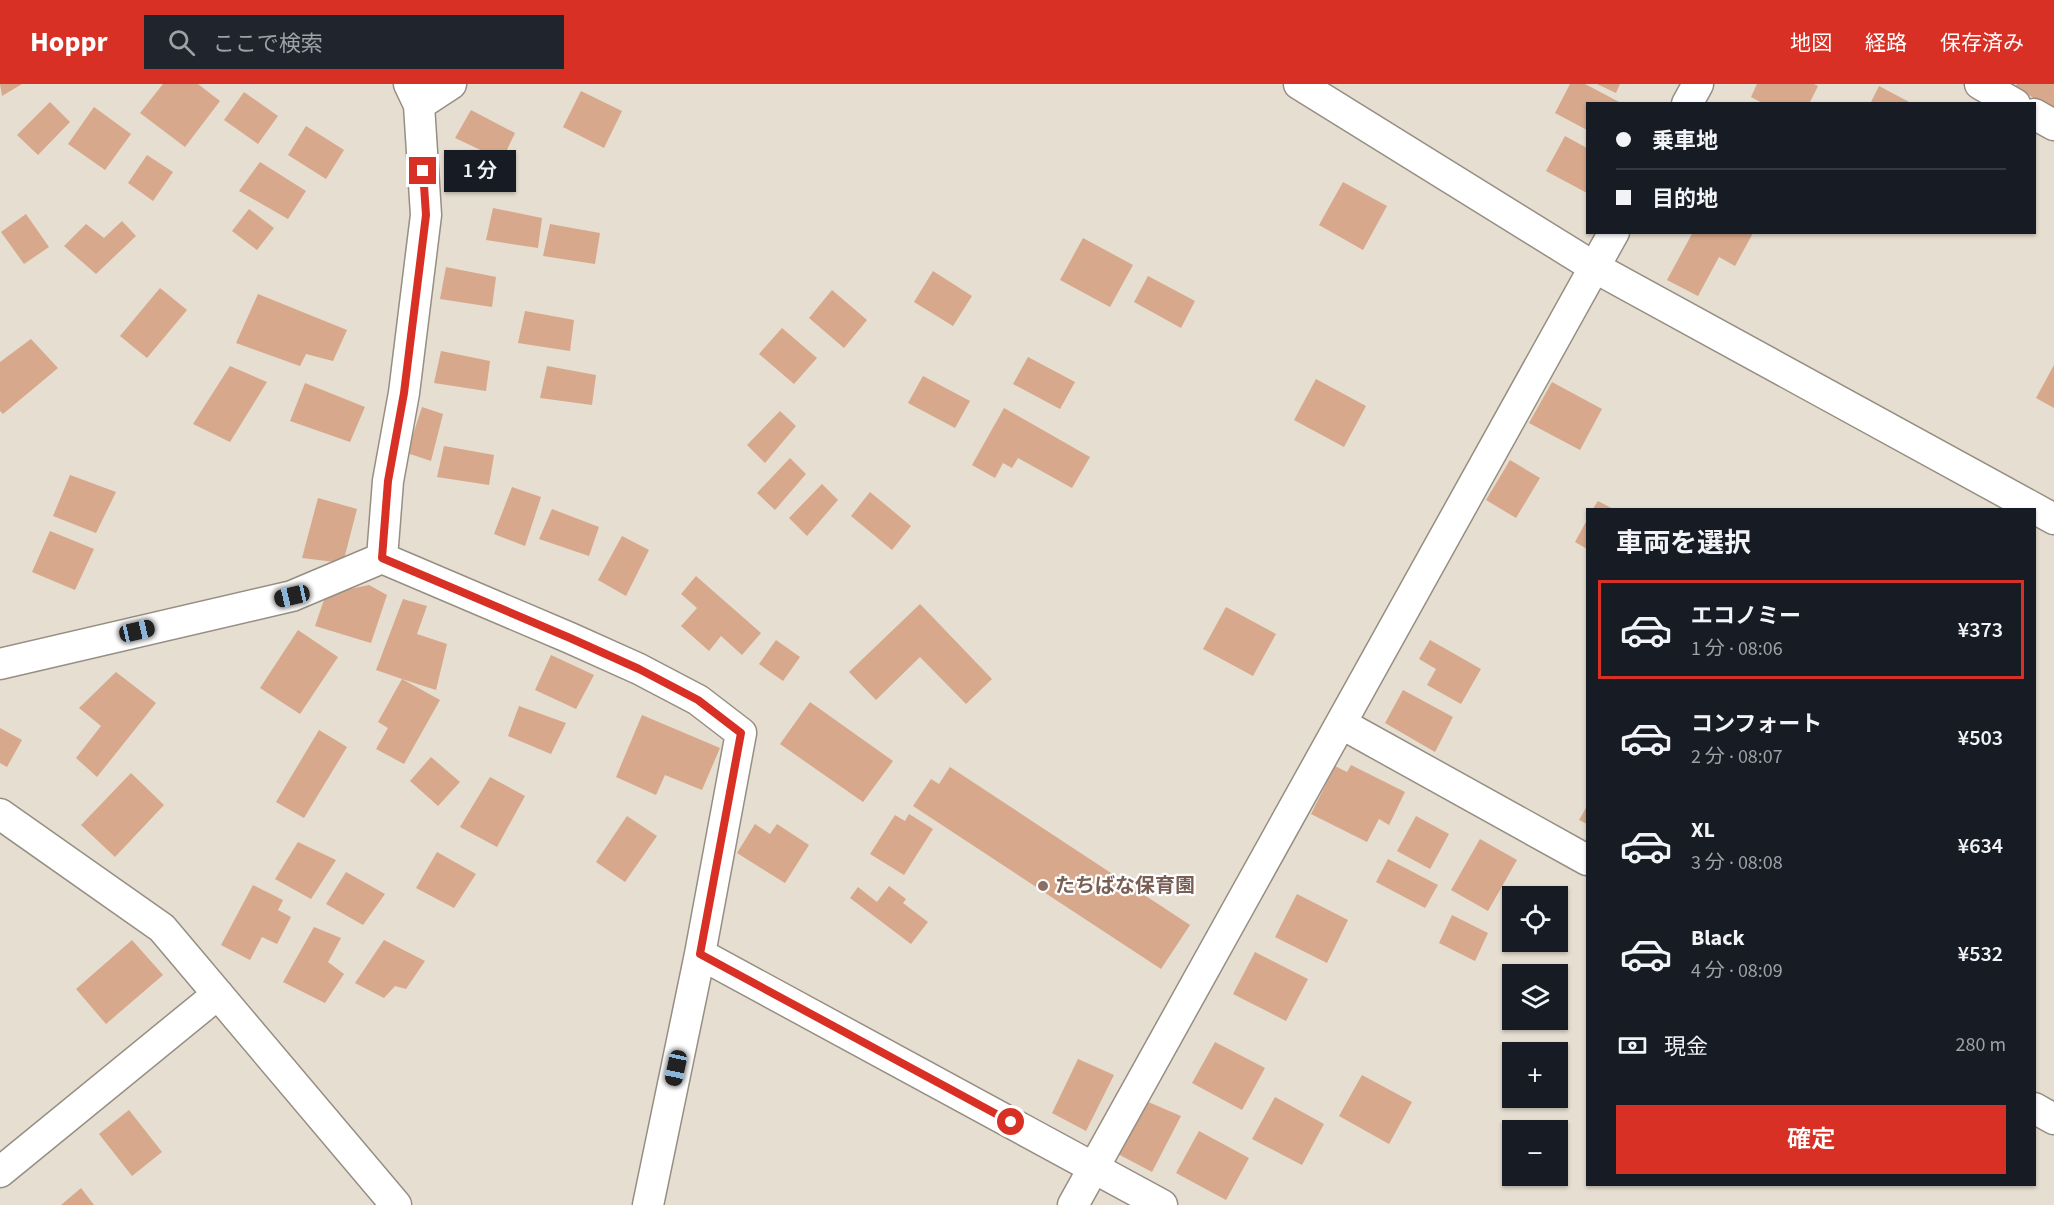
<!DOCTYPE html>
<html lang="ja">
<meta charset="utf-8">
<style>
body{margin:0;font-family:"Source Sans 3","Noto Sans JP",sans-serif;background:#20242c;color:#f1f3f6;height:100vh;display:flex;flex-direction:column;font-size:22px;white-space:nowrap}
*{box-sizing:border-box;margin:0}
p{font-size:20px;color:#9ea1a6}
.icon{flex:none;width:33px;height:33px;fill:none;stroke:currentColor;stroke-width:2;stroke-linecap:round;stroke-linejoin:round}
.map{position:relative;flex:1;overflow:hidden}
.sheet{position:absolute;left:1586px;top:424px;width:450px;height:678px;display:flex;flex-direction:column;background:#171b24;border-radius:0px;box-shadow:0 2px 4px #0004}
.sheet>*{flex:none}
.hud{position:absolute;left:1586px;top:18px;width:450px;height:132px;border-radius:0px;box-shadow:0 2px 4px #0004;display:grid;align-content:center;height:132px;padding:0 30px;background:#171b24}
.tools{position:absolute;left:1502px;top:802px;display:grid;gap:12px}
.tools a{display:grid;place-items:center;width:66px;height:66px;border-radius:0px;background:#171b24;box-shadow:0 2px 4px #0004;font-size:30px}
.end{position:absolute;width:27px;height:27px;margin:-14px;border:8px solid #d93025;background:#fff;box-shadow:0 0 0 3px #fff}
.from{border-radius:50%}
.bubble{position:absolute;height:42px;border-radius:0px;background:#171b24;box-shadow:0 2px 4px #0004;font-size:20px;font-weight:600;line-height:42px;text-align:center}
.car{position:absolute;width:18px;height:36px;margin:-18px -9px;border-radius:8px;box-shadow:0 0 4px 2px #0007;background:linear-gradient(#222 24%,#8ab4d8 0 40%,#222 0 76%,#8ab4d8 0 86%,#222 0)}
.hud b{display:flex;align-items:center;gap:21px;height:57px;font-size:22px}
.hud b+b{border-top:2px solid #363941}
.hud i{width:15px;height:15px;background:#f1f3f6}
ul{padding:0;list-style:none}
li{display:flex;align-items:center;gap:18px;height:99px;margin:0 12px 9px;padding:0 18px;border:3px solid transparent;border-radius:0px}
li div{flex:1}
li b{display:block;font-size:22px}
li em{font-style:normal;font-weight:600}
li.current{border-color:#d93025}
li>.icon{width:54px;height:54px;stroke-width:1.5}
h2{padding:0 30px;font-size:27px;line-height:72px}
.pay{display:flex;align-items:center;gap:15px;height:66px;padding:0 30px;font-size:22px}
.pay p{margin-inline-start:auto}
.action{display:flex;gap:12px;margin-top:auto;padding:12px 30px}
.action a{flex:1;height:69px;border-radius:0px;background:#d93025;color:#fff;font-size:24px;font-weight:600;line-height:69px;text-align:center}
header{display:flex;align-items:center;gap:36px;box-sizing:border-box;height:84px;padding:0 30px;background:#d93025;color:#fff}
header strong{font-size:28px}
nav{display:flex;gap:33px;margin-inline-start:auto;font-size:21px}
.search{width:420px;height:54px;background:#20242c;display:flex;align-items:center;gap:15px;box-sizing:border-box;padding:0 21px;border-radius:0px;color:#9ea1a6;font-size:22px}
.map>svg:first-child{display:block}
</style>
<header>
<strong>Hoppr</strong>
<div class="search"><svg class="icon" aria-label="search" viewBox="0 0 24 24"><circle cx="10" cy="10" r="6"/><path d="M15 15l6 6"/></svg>ここで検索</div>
<nav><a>地図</a><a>経路</a><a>保存済み</a></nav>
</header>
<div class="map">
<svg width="2054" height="1121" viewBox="0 0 2054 1121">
<rect width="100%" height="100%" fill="#e6ded0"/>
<!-- building -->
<path fill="#d7a88b" d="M0 0H22L2 12Z
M163 0H198L220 17 185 63 140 29Z
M1570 0H1585L1623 20H1587V46L1555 29Z
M1597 0H1620L1616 9Z
M1757 0H1814L1818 2 1809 20H1764L1751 13Z
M2017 0H2054V26L2015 3Z
M1879 2 1913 20H1870Z
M581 7 622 27 604 64 563 43Z
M244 8 278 32 258 60 224 36Z
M50 18 70 38 38 71 17 51Z
M94 23 131 50 105 86 68 60Z
M471 26 515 49 502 76 455 54Z
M306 42 344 66 326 95 288 71Z
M1565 52 1587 64V109L1546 87Z
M147 71 173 88 153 117 128 99Z
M260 78 306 107 288 135 239 107Z
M1343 98 1387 122 1363 166 1319 141Z
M493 124 542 134 538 164 486 156Z
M249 125 274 144 257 166 232 147Z
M26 130 49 163 24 180 1 148Z
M122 137 136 152 96 190 64 162 86 140 104 154Z
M550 140 600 149 595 180 543 172Z
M1693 148 1753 149 1735 182 1719 173 1698 212 1667 196Z
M1083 154 1133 181 1110 223 1060 196Z
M446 183 496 193 492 223 440 215Z
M933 187 972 212 953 242 914 218Z
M1148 192 1195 217 1181 244 1134 218Z
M160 204 187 226 147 274 120 252Z
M832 206 867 236 844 264 809 234Z
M258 210 347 246 333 277 306 270 300 282 236 259Z
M525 227 574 236 570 267 518 259Z
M782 244 817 274 794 300 759 270Z
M31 255 58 284 3 330 0 327V278Z
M441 267 490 277 486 307 434 299Z
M1028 273 1075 298 1060 325 1013 300Z
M2054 281V324L2036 314Z
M230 282 267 298 230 358 193 340Z
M547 282 596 291 592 321 540 314Z
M923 292 970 317 955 344 908 319Z
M1316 295 1366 322 1344 363 1294 336Z
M1552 298 1602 325 1580 366 1529 339Z
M305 299 365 323 350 358 290 337Z
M422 323 443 330 431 377 407 369Z
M1004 324 1090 373 1072 404 1018 374 1012 384 1003 379 995 394 972 381Z
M780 327 796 342 765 379 747 361Z
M444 362 494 371 489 401 437 393Z
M790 374 806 390 775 426 757 409Z
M1510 376 1540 394 1516 434 1486 416Z
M70 391 116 408 96 449 53 432Z
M822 400 838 416 807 452 789 434Z
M512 403 541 413 525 462 494 450Z
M870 408 911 442 892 466 851 432Z
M318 414 357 425 343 479 302 474Z
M1598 417 1615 426H1592Z
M552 425 599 443 589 472 539 455Z
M1587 436V465L1575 458Z
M50 447 94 465 75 506 32 488Z
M622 452 649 466 626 512 598 496Z
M696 492 761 549 742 571 721 552 709 567 681 542 697 524 681 510Z
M369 501 387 511 371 559 315 542 326 510Z
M403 515 427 522 417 550 447 560 436 606 402 595 440 616 404 680 376 665 388 644 378 638 402 595 376 586Z
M920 520 992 595 966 620 920 573 876 616 849 588Z
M1226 523 1276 550 1253 592 1203 565Z
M298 546 338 573 300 630 260 604Z
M776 556 800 573 783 597 759 580Z
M1430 556 1481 585 1461 620 1427 601 1436 585 1419 575Z
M551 571 594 591 576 625 535 606Z
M116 588 156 619 97 693 76 674 101 642 79 624Z
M1403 606 1453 633 1435 668 1385 639Z
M810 618 893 677 863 718 780 660Z
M519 622 566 639 551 670 508 652Z
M642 631 720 664 702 706 665 691 656 711 616 693Z
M0 644 22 656 7 683 0 679Z
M319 646 347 663 304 734 276 718Z
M431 673 460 698 438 722 410 697Z
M1351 681 1405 708 1389 741 1379 735 1367 758 1311 730 1335 682 1347 688Z
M950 683 1190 841 1161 885 913 722 931 695 939 700Z
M131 689 164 721 115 773 81 741Z
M490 693 525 712 497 763 460 743Z
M1587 722V740L1579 736Z
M909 730 933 745 904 791 870 770 895 731 905 737Z
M627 732 657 752 625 798 596 778Z
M1416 732 1449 750 1430 785 1397 767Z
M755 740 770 750 777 740 809 761 785 799 737 769Z
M1480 755 1517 776 1488 827 1451 806Z
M298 758 336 776 311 815 275 795Z
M437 768 476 790 454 824 416 804Z
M1388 775 1438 801 1425 824 1376 798Z
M346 788 385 810 363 841 326 820Z
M253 801 283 816 278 826 291 833 277 860 262 853 250 876 221 861Z
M889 802 906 815 903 819 928 838 911 860 850 814 858 803 877 818Z
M1297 810 1348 836 1327 879 1275 853Z
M1452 831 1488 849 1475 877 1439 859Z
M314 843 341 854 328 878 344 890 325 919 283 898Z
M132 856 163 891 106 940 76 905Z
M384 856 425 877 406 905 395 902 384 914 355 899Z
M1255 868 1308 895 1286 937 1233 910Z
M1215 958 1265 984 1242 1026 1192 999Z
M1078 975 1114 991 1086 1047 1052 1029Z
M1362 991 1412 1018 1389 1060 1339 1032Z
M1275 1013 1324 1040 1302 1081 1252 1055Z
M1146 1017 1181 1032 1152 1088 1118 1070Z
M129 1026 162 1068 132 1092 99 1050Z
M1199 1047 1249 1074 1226 1116 1176 1089Z
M81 1104 94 1121H61Z"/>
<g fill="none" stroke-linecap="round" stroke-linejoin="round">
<defs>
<path id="minor" d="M1299 0 1594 183 2054 435
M1980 0 2015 20
M1687 20 1698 0
M419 21 451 0
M2034 30 2054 41
M382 474 388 397 404 309 426 131 419 21 409 0
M0 580 292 512 382 474 570 554 639 585 698 616 741 649 700 870 648 1121
M1342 640 1587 776
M0 730 162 844 396 1121
M700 870 1162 1121
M2034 1024 2054 1035
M0 1088 218 910
M1073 1121 1614 148"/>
</defs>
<!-- minor casing -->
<use href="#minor" stroke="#968e82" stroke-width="33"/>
<!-- minor -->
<use href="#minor" stroke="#fff" stroke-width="30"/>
</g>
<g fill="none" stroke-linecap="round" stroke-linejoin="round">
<!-- route -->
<path stroke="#d93025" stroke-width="8" d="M423 87 426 131 404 309 388 397 382 474 570 554 639 585 698 616 741 649 700 870 1011 1038"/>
</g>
<!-- markers -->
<circle fill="#8d6e63" stroke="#fff" stroke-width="2" cx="1043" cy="802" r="6"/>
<g text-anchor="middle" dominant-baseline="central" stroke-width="4.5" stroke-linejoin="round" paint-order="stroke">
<!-- education labels -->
<g font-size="20" font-weight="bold" fill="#785e54" stroke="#fff" text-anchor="start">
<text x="1055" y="802">たちばな保育園</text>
</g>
</g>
</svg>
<div class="tools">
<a><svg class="icon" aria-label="locate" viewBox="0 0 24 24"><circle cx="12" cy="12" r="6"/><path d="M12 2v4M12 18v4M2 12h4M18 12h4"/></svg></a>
<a><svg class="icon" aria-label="layers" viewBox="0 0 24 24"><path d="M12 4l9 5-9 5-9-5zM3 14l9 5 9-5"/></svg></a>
<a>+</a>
<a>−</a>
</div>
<i class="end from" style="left:1011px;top:1038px"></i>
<i class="end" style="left:423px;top:87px"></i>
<div class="bubble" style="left:444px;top:66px;width:72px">1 分</div>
<i class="car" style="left:292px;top:512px;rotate:257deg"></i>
<i class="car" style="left:137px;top:547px;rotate:77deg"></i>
<i class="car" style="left:676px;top:984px;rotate:192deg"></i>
<div class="hud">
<b><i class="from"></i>乗車地</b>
<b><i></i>目的地</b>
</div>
<section class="sheet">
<h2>車両を選択</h2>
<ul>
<li class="current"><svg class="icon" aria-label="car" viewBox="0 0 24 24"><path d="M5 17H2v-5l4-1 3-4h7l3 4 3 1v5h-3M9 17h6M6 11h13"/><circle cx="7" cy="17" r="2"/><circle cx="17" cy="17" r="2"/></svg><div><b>エコノミー</b><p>1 分 · 08:06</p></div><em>¥373</em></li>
<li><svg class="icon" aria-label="car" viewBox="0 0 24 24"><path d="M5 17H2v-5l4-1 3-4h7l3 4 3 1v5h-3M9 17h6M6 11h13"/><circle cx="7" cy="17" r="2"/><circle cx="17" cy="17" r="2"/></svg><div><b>コンフォート</b><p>2 分 · 08:07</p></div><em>¥503</em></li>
<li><svg class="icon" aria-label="car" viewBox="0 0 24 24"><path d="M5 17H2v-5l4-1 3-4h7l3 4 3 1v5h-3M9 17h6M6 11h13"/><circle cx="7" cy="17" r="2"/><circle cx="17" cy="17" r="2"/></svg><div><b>XL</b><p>3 分 · 08:08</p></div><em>¥634</em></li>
<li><svg class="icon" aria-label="car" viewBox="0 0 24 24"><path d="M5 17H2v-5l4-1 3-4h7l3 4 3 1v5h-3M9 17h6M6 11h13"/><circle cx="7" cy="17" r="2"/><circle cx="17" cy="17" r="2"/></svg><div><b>Black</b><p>4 分 · 08:09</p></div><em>¥532</em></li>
</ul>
<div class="pay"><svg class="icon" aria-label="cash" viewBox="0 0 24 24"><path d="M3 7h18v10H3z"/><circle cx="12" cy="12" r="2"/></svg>現金<p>280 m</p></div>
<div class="action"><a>確定</a></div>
</section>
</div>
